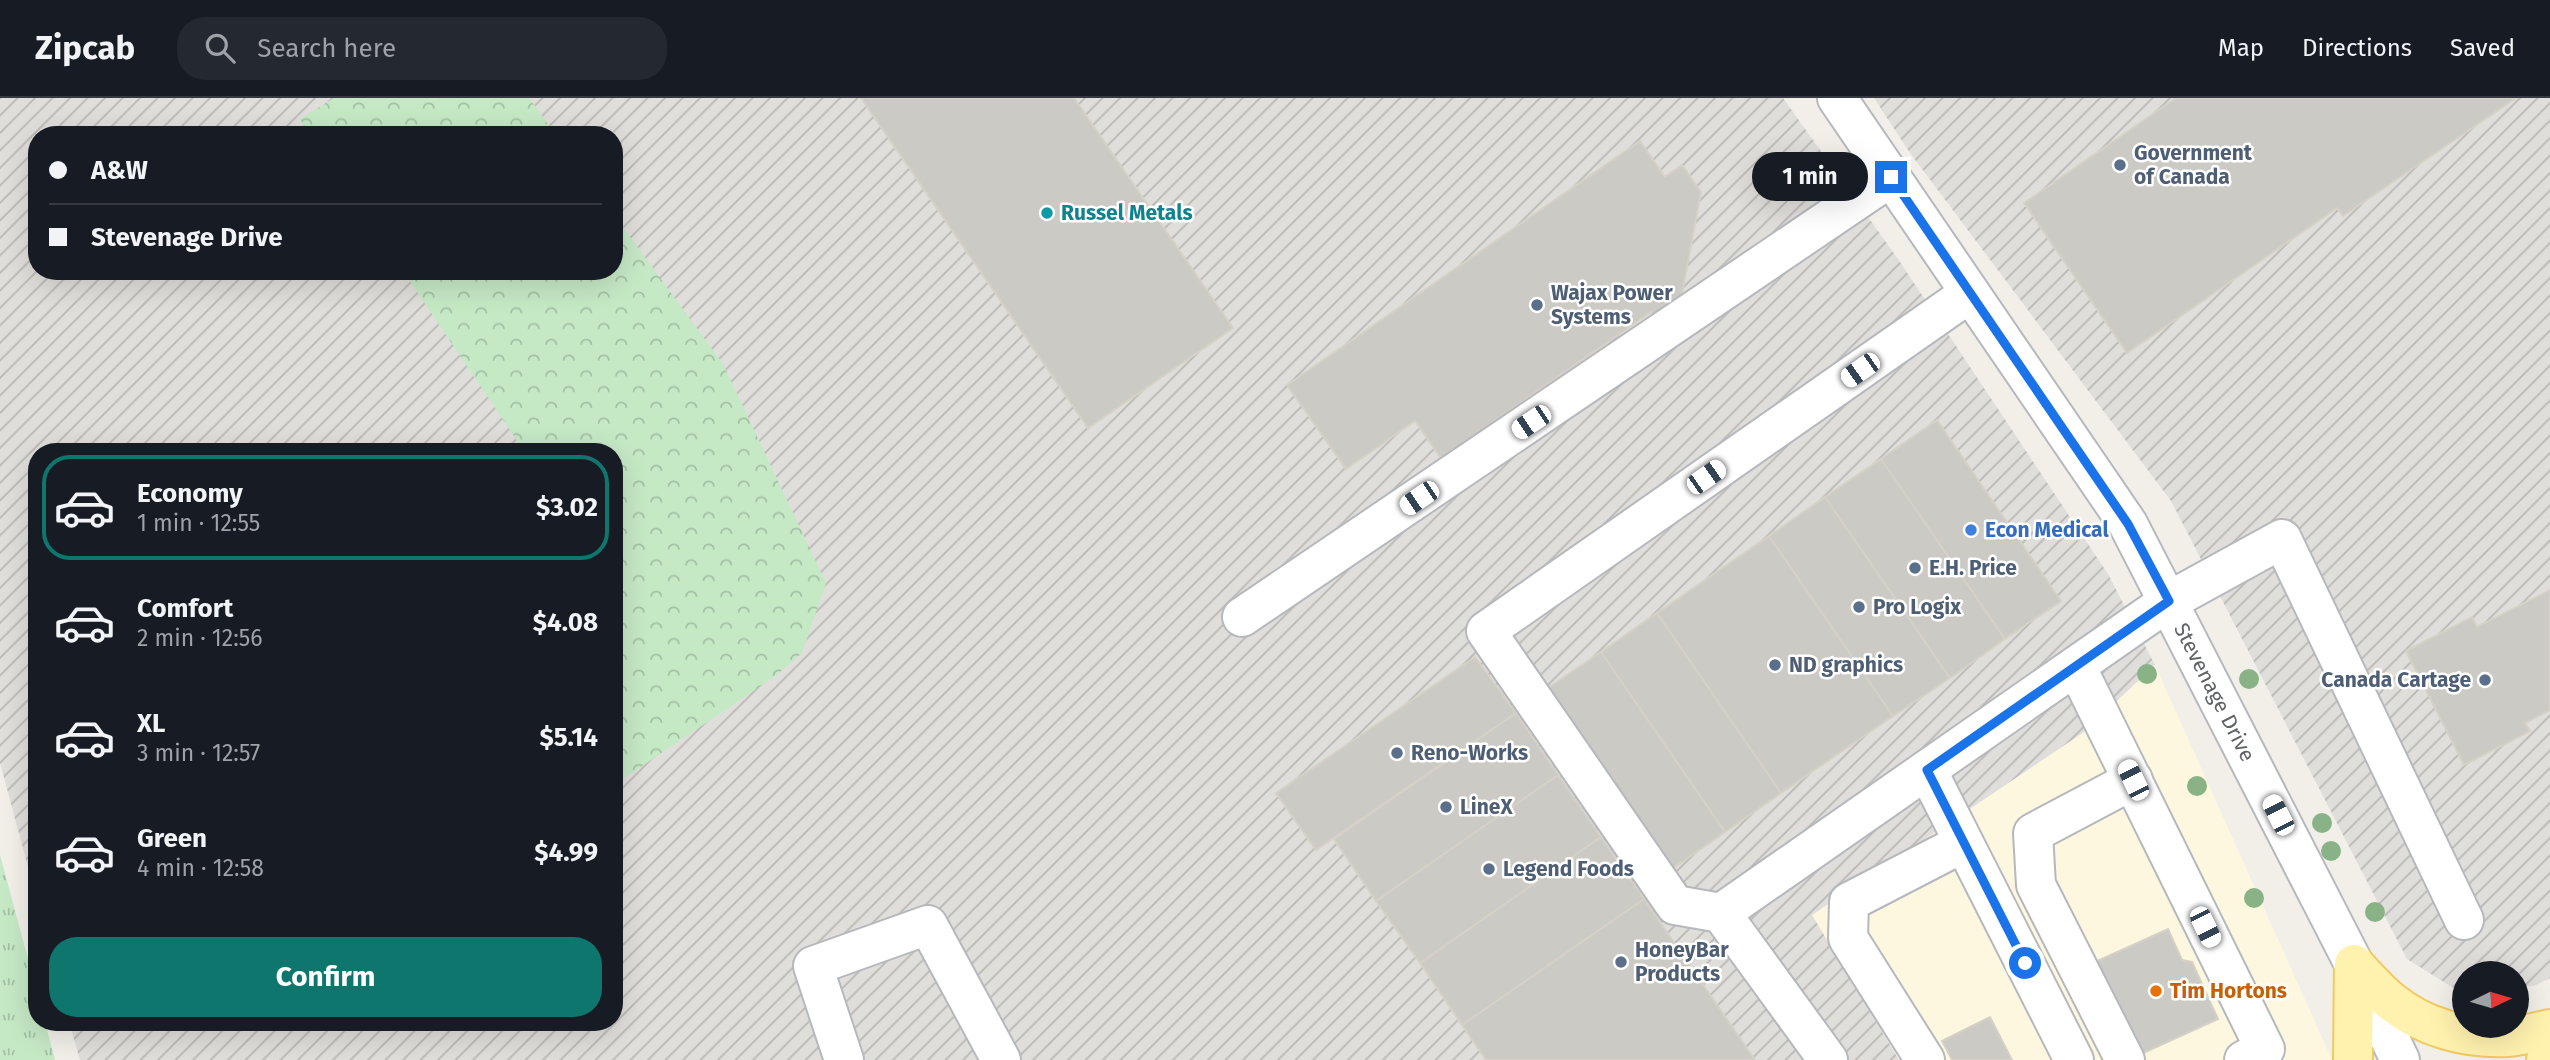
<!DOCTYPE html>
<meta charset="utf-8">
<style>
body{margin:0;font-family:"Fira Sans",sans-serif;background:#242831;color:#f1f3f6;height:100vh;display:flex;flex-direction:column;font-size:26px;white-space:nowrap}
*{box-sizing:border-box;margin:0}
p{font-size:23px;color:#9ea1a6}
.icon{flex:none;width:38px;height:38px;fill:none;stroke:currentColor;stroke-width:2;stroke-linecap:round;stroke-linejoin:round}
.map{position:relative;flex:1;overflow:hidden}
.panel{position:absolute;left:28px;top:345px;width:595px;height:588px;display:flex;flex-direction:column;background:#171b24;border-radius:28px;box-shadow:0 7px 28px #0002}
.panel>*{flex:none}
.guide{position:absolute;left:28px;top:28px;width:595px;height:154px;border-radius:28px;box-shadow:0 7px 28px #0002;display:grid;align-content:center;height:154px;padding:0 21px;background:#171b24}
.needle{width:46px;rotate:85deg}
.controls{position:absolute;left:2452px;top:863px;display:grid;gap:14px}
.controls a{display:grid;place-items:center;width:77px;height:77px;border-radius:50%;background:#171b24;box-shadow:0 7px 28px #0002;font-size:35px}
.end{position:absolute;width:32px;height:32px;margin:-16px;border:9px solid #1a73e8;background:#fff;box-shadow:0 0 0 4px #fff}
.from{border-radius:50%}
.bubble{position:absolute;height:49px;border-radius:24px;background:#171b24;box-shadow:0 7px 28px #0002;font-size:23px;font-weight:700;line-height:49px;text-align:center}
.car{position:absolute;width:21px;height:42px;margin:-21px -10px;border-radius:9px;box-shadow:0 0 5px 2px #0007;background:linear-gradient(#fff 24%,#345 0 40%,#fff 0 76%,#345 0 86%,#fff 0)}
.guide b{display:flex;align-items:center;gap:24px;height:66px;font-size:26px}
.guide b+b{border-top:2px solid #363941}
.guide i{width:18px;height:18px;background:#f1f3f6}
ul{padding:12px 0 0;list-style:none}
li{display:flex;align-items:center;gap:21px;height:105px;margin:0 14px 10px;padding:0 7px;border:4px solid transparent;border-radius:28px}
li div{flex:1}
li b{display:block;font-size:26px}
li em{font-style:normal;font-weight:700}
li.selected{border-color:#0f766e}
li>.icon{width:63px;height:63px;stroke-width:1.5}
.action{display:flex;gap:14px;margin-top:auto;padding:14px 21px}
.action a{flex:1;height:80px;border-radius:28px;background:#0f766e;color:#fff;font-size:28px;font-weight:700;line-height:80px;text-align:center}
header{display:flex;align-items:center;gap:42px;box-sizing:border-box;height:98px;padding:0 35px;background:#171b24;border-bottom:2px solid #363941}
header strong{font-size:33px}
nav{display:flex;gap:38px;margin-inline-start:auto;font-size:24px}
.search{width:490px;height:63px;background:#242831;display:flex;align-items:center;gap:18px;box-sizing:border-box;padding:0 24px;border-radius:28px;color:#9ea1a6;font-size:26px}
.map>svg:first-child{display:block}
</style>
<header>
<strong>Zipcab</strong>
<div class="search"><svg class="icon" aria-label="search" viewBox="0 0 24 24"><circle cx="10" cy="10" r="6"/><path d="M15 15l6 6"/></svg>Search here</div>
<nav><a>Map</a><a>Directions</a><a>Saved</a></nav>
</header>
<div class="map">
<svg width="2550" height="962" viewBox="0 0 2550 962">
<defs>
<pattern id="industrial-furrows" width="10" height="10" patternUnits="userSpaceOnUse" patternTransform="scale(1.75)"><rect width="10" height="10" fill="#e0deda"/><path d="M-1 1l2-2M0 10L10 0M9 11l2-2" fill="none" stroke="#b9b8b5"/></pattern>
<pattern id="grass-tufts" width="24" height="20" patternUnits="userSpaceOnUse" patternTransform="scale(1.75)"><rect width="24" height="20" fill="#c5e8c5"/><path d="M3 7l-1-3M5 7V3M7 7l1-3M15 17l-1-3M17 17v-4M19 17l1-3" fill="none" stroke="#a3c0a4"/></pattern>
<pattern id="forest-crowns" width="20" height="18" patternUnits="userSpaceOnUse" patternTransform="scale(1.75)"><rect width="20" height="18" fill="#c5e8c5"/><path d="M2 6a3 3 0 1 1 6 0M12 15a3 3 0 1 1 6 0" fill="none" stroke="#a3c0a4"/></pattern>
</defs>
<rect width="100%" height="100%" fill="#f1efe8"/>
<!-- commercial -->
<path fill="#fef7e0" d="M2155 567 2332 962H1899L1812 817 2084 634Z"/>
<!-- industrial -->
<path fill="url(#industrial-furrows)" fill-rule="evenodd" d="M0 0H1783L1898 161 2108 476 2155 567 2084 634 1812 817 1899 962H80L69 924H614V354H37V802L0 665ZM37 37H614V173H37Z
M1874 0H2550V880L2534 888 2517 889 2516 875H2464V894H2460L2407 861 2171 403 1910 55Z"/>
<!-- grass -->
<path fill="url(#grass-tufts)" d="M0 757 37 894V924H45L55 962H0Z"/>
<!-- forest -->
<path fill="url(#forest-crowns)" d="M334 0H529L556 37H311L300 21Z
M614 117 723 266 826 485 802 555 774 579 614 687V354L524 353 403 173H614Z"/>
<!-- building -->
<path fill="#cccac5" stroke="#d6d1c6" stroke-width="2" d="M861 0H1074L1233 230 1088 330Z
M2176 0H2516L2343 118 2337 110 2127 255 2024 105Z
M1640 43 1665 79 1682 67 1701 94 1681 201 1655 219 1651 214 1441 360 1415 323 1346 371 1287 287Z
M1937 322 2061 503 2005 541 1881 361Z
M1881 361 2005 541 1950 580 1825 399Z
M1825 399 1950 580 1893 618 1769 438Z
M1769 438 1893 618 1781 695 1657 515Z
M2550 492V612L2525 625 2530 633 2464 667 2406 553 2472 519 2477 529Z
M1657 515 1781 695 1725 734 1601 554Z
M1601 554 1725 734 1669 773 1545 592Z
M1475 559 1516 615 1316 752 1276 695Z
M1516 615 1558 677 1376 803 1334 741Z
M1558 677 1601 739 1420 865 1376 803Z
M1601 739 1644 801 1462 927 1420 865Z
M1644 801 1755 962H1486L1462 927Z
M2168 831 2182 862 2192 864 2218 921 2137 958 2095 864Z
M1990 919 2012 962H1952L1942 943Z"/>
<g fill="none" stroke-linecap="round" stroke-linejoin="round">
<defs>
<g id="minor">
<path id="s1" d="M1837 0 2128 426 2354 866 2400 962"/>
<path d="M1242 519 1891 79"/>
<path d="M2076 568 2265 951 2244 962"/>
<path d="M1927 672 2074 962"/>
<path d="M1721 815 2169 503 2282 441 2464 822"/>
<path d="M844 962 813 868 928 827 1001 962"/>
<path d="M1828 962 1721 815 1675 807 1486 533 1970 195"/>
<path d="M1925 962 1848 840 1849 804 1963 745"/>
<path d="M2125 962 2036 787 2033 735 2133 682"/>
</g>
<path id="major" d="M2354 866C2366 879 2378 893 2392 904 2424 930 2467 941 2508 939 2522 938 2536 934 2550 931
M2353 962 2354 866
M2546 962 2550 960"/>
</defs>
<!-- minor casing -->
<use href="#minor" stroke="#b5b8bc" stroke-width="42"/>
<!-- major casing -->
<use href="#major" stroke="#f2c960" stroke-width="42"/>
<!-- minor -->
<use href="#minor" stroke="#fff" stroke-width="38"/>
<!-- major -->
<use href="#major" stroke="#fff2af" stroke-width="38"/>
</g>
<!-- trees -->
<g fill="#89b387">
<circle cx="2147" cy="576" r="10"/>
<circle cx="2249" cy="581" r="10"/>
<circle cx="2197" cy="688" r="10"/>
<circle cx="2322" cy="725" r="10"/>
<circle cx="2331" cy="753" r="10"/>
<circle cx="2254" cy="800" r="10"/>
<circle cx="2375" cy="814" r="10"/>
</g>
<g fill="none" stroke-linecap="round" stroke-linejoin="round">
<!-- route -->
<path stroke="#1a73e8" stroke-width="9" d="M1891 79 2128 426 2169 503 1927 672 2025 865"/>
</g>
<!-- markers -->
<g fill="#5c6f8a" stroke="#fff" stroke-width="2.5">
<circle cx="2120" cy="67" r="7"/>
<circle cx="1537" cy="207" r="7"/>
<circle cx="1915" cy="470" r="7"/>
<circle cx="1859" cy="509" r="7"/>
<circle cx="1775" cy="567" r="7"/>
<circle cx="2485" cy="582" r="7"/>
<circle cx="1397" cy="655" r="7"/>
<circle cx="1446" cy="709" r="7"/>
<circle cx="1489" cy="771" r="7"/>
<circle cx="1621" cy="864" r="7"/>
</g>
<circle fill="#0f9aa8" stroke="#fff" stroke-width="2.5" cx="1047" cy="115" r="7"/>
<circle fill="#3f7fe0" stroke="#fff" stroke-width="2.5" cx="1971" cy="432" r="7"/>
<circle fill="#e8710a" stroke="#fff" stroke-width="2.5" cx="2156" cy="893" r="7"/>
<g text-anchor="middle" dominant-baseline="central" stroke-width="5" stroke-linejoin="round" paint-order="stroke">
<!-- service labels -->
<g font-size="21" font-weight="bold" fill="#4e5e75" stroke="#fff" text-anchor="start">
<text x="2134" y="55">Government<tspan x="2134" dy="24">of Canada</tspan></text>
<text x="1551" y="195">Wajax Power<tspan x="1551" dy="24">Systems</tspan></text>
<text x="1929" y="470">E.H. Price</text>
<text x="1873" y="509">Pro Logix</text>
<text x="1789" y="567">ND graphics</text>
<text x="2471" y="582" text-anchor="end">Canada Cartage</text>
<text x="1411" y="655">Reno-Works</text>
<text x="1460" y="709">LineX</text>
<text x="1503" y="771">Legend Foods</text>
<text x="1635" y="852">HoneyBar<tspan x="1635" dy="24">Products</tspan></text>
</g>
<!-- culture labels -->
<g font-size="21" font-weight="bold" fill="#0d838f" stroke="#fff" text-anchor="start">
<text x="1061" y="115">Russel Metals</text>
</g>
<!-- shop labels -->
<g font-size="21" font-weight="bold" fill="#366cbe" stroke="#fff" text-anchor="start">
<text x="1985" y="432">Econ Medical</text>
</g>
<!-- street labels -->
<g font-size="21" fill="#5f6368" stroke="#fff">
<text stroke="none"><textPath href="#s1" startOffset="705">Stevenage Drive</textPath></text>
</g>
<!-- food labels -->
<g font-size="21" font-weight="bold" fill="#c56008" stroke="#fff" text-anchor="start">
<text x="2170" y="893">Tim Hortons</text>
</g>
</g>
</svg>
<div class="controls">
<a><svg class="needle" viewBox="-14 -14 28 28"><path d="M0-13l5 13h-10z" fill="#e53935"/><path d="M0 13l5-13h-10z" fill="#9ea1a6"/></svg></a>
</div>
<i class="end from" style="left:2025px;top:865px"></i>
<i class="end" style="left:1891px;top:79px"></i>
<div class="bubble" style="left:1752px;top:54px;width:116px">1 min</div>
<i class="car" style="left:1860px;top:272px;rotate:235deg"></i>
<i class="car" style="left:1531px;top:324px;rotate:236deg"></i>
<i class="car" style="left:1706px;top:379px;rotate:55deg"></i>
<i class="car" style="left:1419px;top:400px;rotate:236deg"></i>
<i class="car" style="left:2133px;top:682px;rotate:334deg"></i>
<i class="car" style="left:2278px;top:717px;rotate:333deg"></i>
<i class="car" style="left:2205px;top:829px;rotate:154deg"></i>
<div class="guide">
<b><i class="from"></i>A&amp;W</b>
<b><i></i>Stevenage Drive</b>
</div>
<section class="panel">
<ul>
<li class="selected"><svg class="icon" aria-label="car" viewBox="0 0 24 24"><path d="M5 17H2v-5l4-1 3-4h7l3 4 3 1v5h-3M9 17h6M6 11h13"/><circle cx="7" cy="17" r="2"/><circle cx="17" cy="17" r="2"/></svg><div><b>Economy</b><p>1 min · 12:55</p></div><em>$3.02</em></li>
<li><svg class="icon" aria-label="car" viewBox="0 0 24 24"><path d="M5 17H2v-5l4-1 3-4h7l3 4 3 1v5h-3M9 17h6M6 11h13"/><circle cx="7" cy="17" r="2"/><circle cx="17" cy="17" r="2"/></svg><div><b>Comfort</b><p>2 min · 12:56</p></div><em>$4.08</em></li>
<li><svg class="icon" aria-label="car" viewBox="0 0 24 24"><path d="M5 17H2v-5l4-1 3-4h7l3 4 3 1v5h-3M9 17h6M6 11h13"/><circle cx="7" cy="17" r="2"/><circle cx="17" cy="17" r="2"/></svg><div><b>XL</b><p>3 min · 12:57</p></div><em>$5.14</em></li>
<li><svg class="icon" aria-label="car" viewBox="0 0 24 24"><path d="M5 17H2v-5l4-1 3-4h7l3 4 3 1v5h-3M9 17h6M6 11h13"/><circle cx="7" cy="17" r="2"/><circle cx="17" cy="17" r="2"/></svg><div><b>Green</b><p>4 min · 12:58</p></div><em>$4.99</em></li>
</ul>
<div class="action"><a>Confirm</a></div>
</section>
</div>
